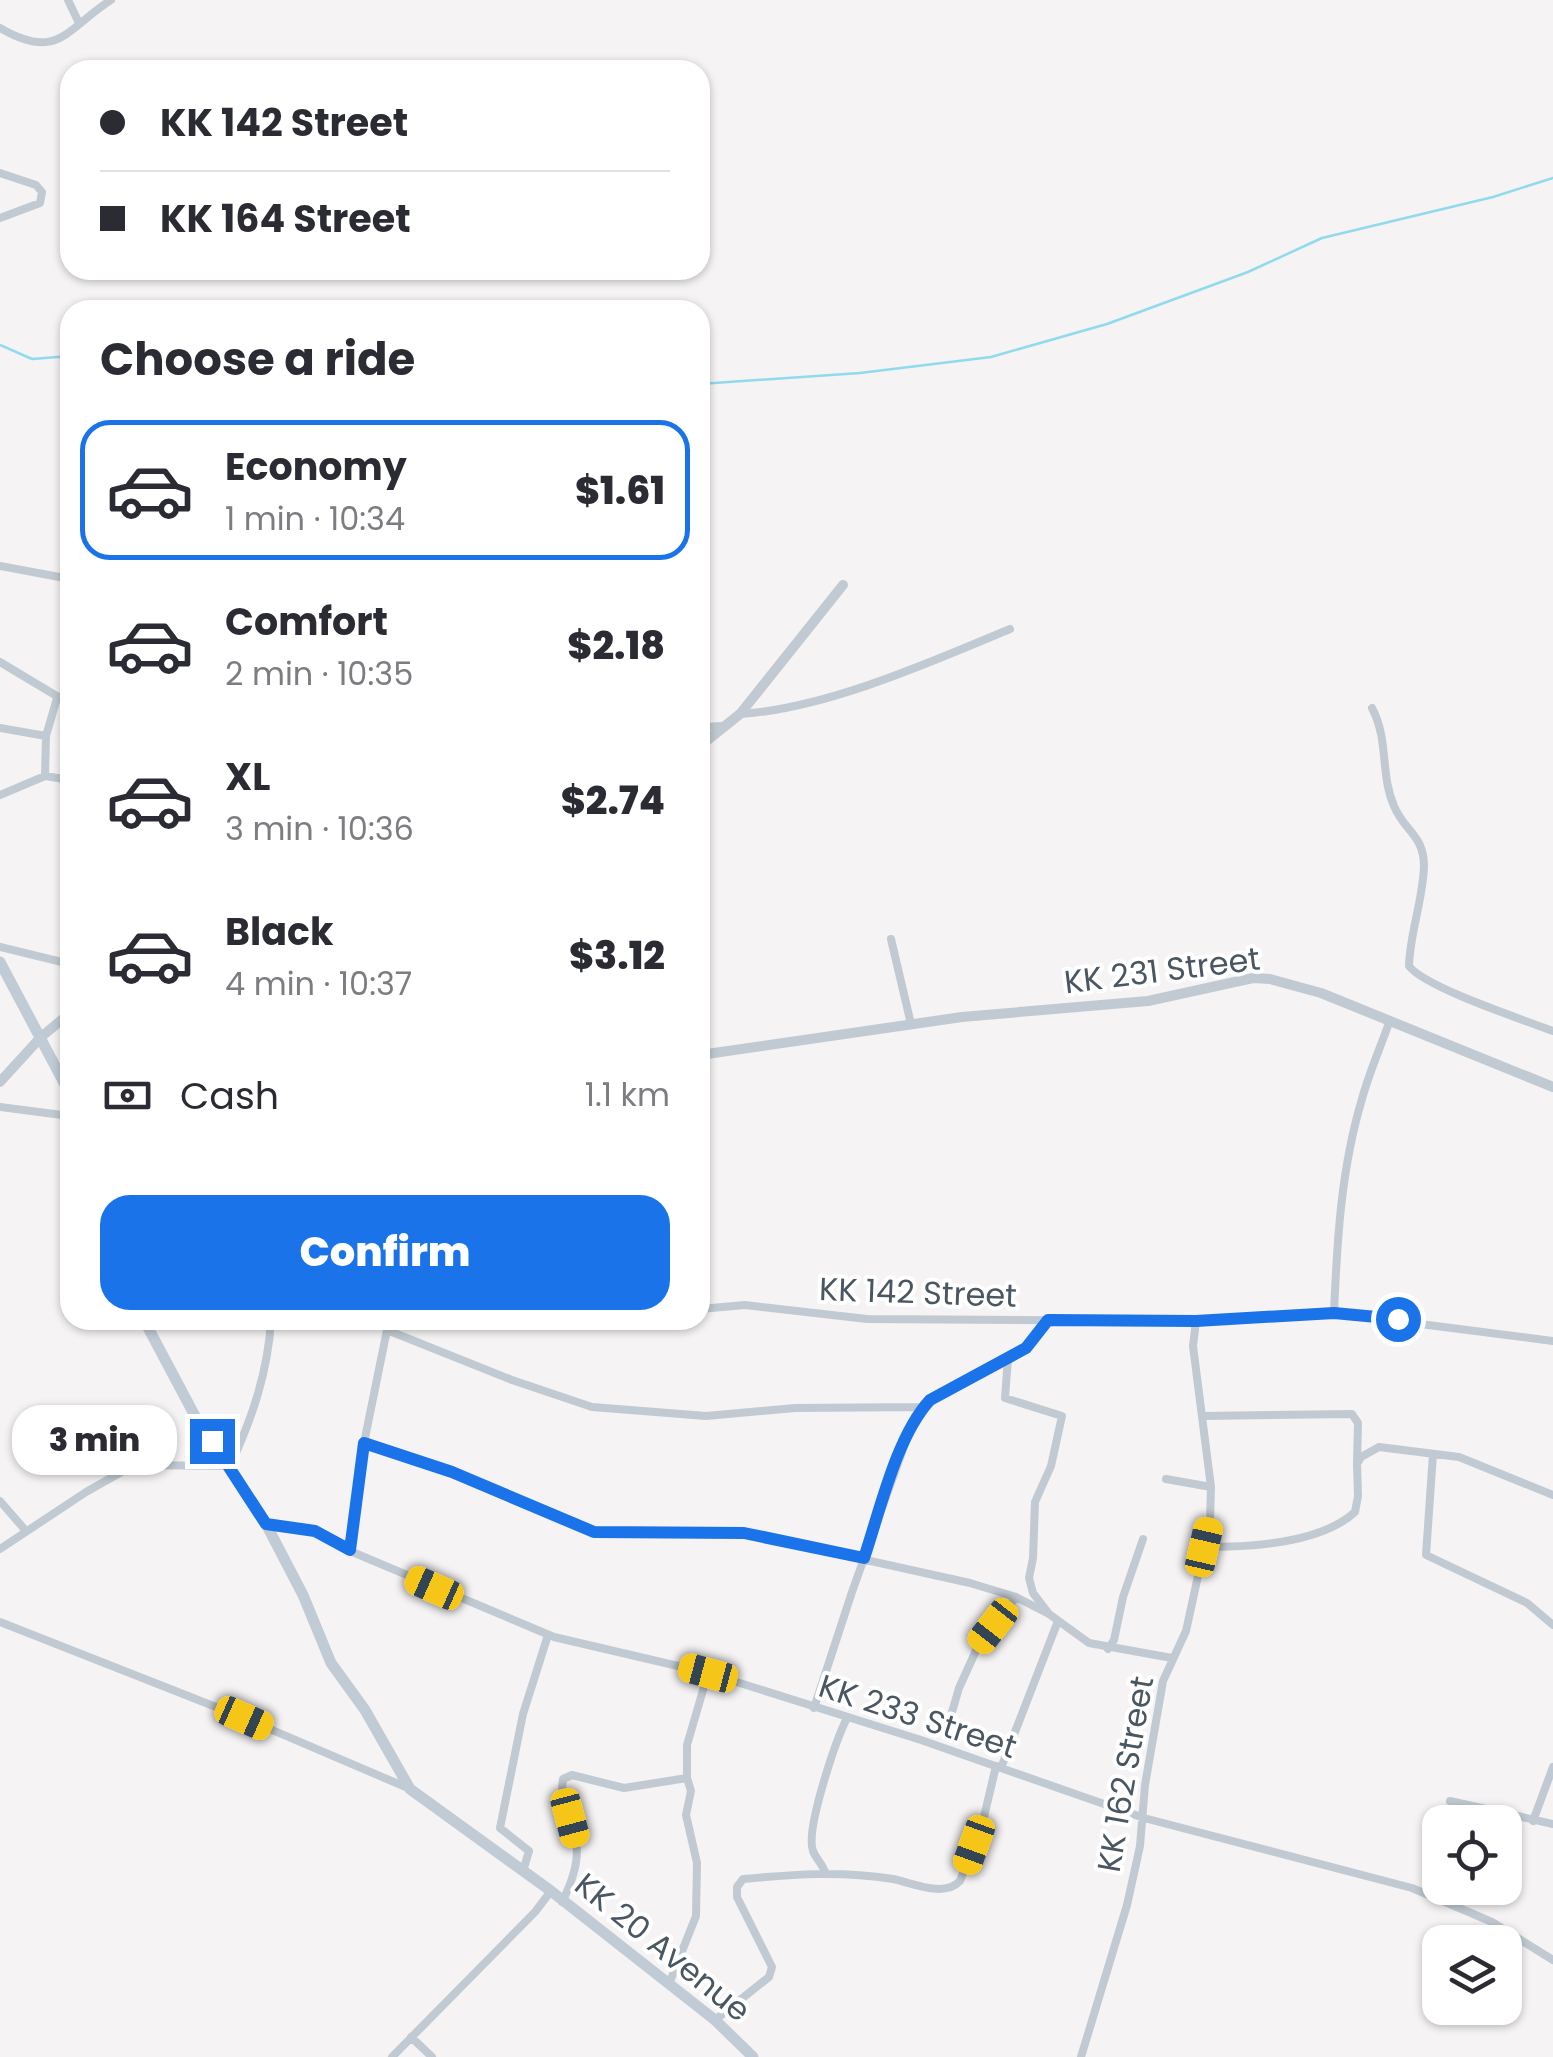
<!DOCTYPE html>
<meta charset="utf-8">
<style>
body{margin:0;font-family:Poppins,sans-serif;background:#f2f2f3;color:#2b2b33;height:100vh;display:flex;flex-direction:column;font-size:38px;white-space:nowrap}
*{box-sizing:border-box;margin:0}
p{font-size:32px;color:#7c7c81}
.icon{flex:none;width:55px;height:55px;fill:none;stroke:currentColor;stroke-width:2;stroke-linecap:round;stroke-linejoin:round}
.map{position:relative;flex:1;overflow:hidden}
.details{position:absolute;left:60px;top:300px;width:650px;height:1030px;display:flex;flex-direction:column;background:#fff;border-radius:30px;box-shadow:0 2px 8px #0004}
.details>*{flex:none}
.hud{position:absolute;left:60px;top:60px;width:650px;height:220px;border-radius:30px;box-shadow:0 2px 8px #0004;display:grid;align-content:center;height:220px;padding:0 40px;background:#fff}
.fabs{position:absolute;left:1422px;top:1805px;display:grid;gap:20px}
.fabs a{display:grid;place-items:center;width:100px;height:100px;border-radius:20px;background:#fff;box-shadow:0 2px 8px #0004;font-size:50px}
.end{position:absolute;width:45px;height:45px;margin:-22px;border:12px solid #1a73e8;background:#fff;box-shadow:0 0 0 5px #fff}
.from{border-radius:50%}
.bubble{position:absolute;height:70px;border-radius:30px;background:#fff;box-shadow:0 2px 8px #0004;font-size:32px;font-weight:800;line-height:70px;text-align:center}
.car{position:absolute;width:30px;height:60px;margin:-30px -15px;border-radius:12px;box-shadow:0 0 8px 2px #0007;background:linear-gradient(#f5c518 24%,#345 0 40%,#f5c518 0 76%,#345 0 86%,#f5c518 0)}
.hud b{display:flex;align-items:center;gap:35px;height:95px;font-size:38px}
.hud b+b{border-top:2px solid #e1e1e2}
.hud i{width:25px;height:25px;background:#2b2b33}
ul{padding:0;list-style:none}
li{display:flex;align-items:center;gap:30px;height:140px;margin:0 20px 15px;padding:0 20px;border:5px solid transparent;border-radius:30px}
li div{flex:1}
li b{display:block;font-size:38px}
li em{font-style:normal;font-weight:800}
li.selected{border-color:#1a73e8}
li>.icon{width:90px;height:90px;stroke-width:1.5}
h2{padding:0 40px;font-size:45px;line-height:120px}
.pay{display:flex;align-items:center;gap:25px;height:110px;padding:0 40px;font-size:38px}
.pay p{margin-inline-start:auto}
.action{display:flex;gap:20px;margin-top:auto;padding:20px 40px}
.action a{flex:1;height:115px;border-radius:30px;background:#1a73e8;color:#fff;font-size:40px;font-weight:800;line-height:115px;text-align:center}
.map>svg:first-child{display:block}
</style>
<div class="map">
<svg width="1553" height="2057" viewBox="0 0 1553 2057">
<rect width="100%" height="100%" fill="#f5f3f3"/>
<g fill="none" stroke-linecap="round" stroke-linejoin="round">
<!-- stream -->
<path stroke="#90daee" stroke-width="2.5" d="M0 345 32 359 70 356
M700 384 860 373 991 357 1107 324 1248 272 1322 238 1493 197 1553 178"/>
<!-- minor -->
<path stroke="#c1cad2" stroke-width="8" d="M68 0 79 23
M0 28C58 62 66 29 111 0
M0 173 36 185 42 192 40 203 0 218
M0 566 70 579
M0 662 70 704
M1372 708C1389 740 1380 774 1394 806 1404 831 1424 835 1424 866 1423 900 1410 932 1409 966 1424 987 1524 1020 1553 1031
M740 714C825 709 931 662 1010 629
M700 727 723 726
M0 728 46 736 45 776
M46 736 57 698
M0 795 45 776 70 780
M891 939 911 1024
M0 947 70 964
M0 1107 70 1116
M700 1309 745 1305 867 1319 1196 1321 1334 1313 1553 1341
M1334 1313C1337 1241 1341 1169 1362 1099 1369 1073 1381 1046 1390 1020
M387 1330 512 1380 592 1407 706 1416 795 1408 924 1407
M1008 1358 1005 1398 1062 1416 1051 1466 1035 1502 1033 1558 1029 1578 1033 1593 1049 1614 1089 1643 1172 1658
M1203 1416 1352 1414 1358 1423 1357 1463
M364 1443 452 1472 594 1531 744 1533 970 1583 1016 1597 1049 1614
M1433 1454 1426 1555 1527 1603 1553 1625
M1166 1479 1211 1487
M0 1501 26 1531
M266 1524 315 1531 350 1551 554 1637 708 1673 921 1740 1144 1818 1412 1888 1492 1922 1553 1960
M1204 1547C1249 1547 1320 1544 1355 1512L1358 1496 1357 1464 1361 1457 1379 1447 1459 1457 1553 1495
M0 1549 86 1492 134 1465 230 1466C252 1419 268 1372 271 1320
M350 1551 364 1443 389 1320
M0 1622 244 1718 408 1788
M1108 1649 1114 1640 1123 1597 1143 1539
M814 1708 852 1592 911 1427 930 1400 1026 1347 1048 1320
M950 1719 959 1688 979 1644 1016 1597
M1001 1768 1058 1621
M1450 1801 1553 1824
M1533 1821 1553 1767
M523 1871 529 1851 500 1828 523 1714 548 1635
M825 1872C822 1863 816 1859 813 1851 805 1830 836 1740 847 1718
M562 1902C587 1853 576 1837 562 1787L563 1779 572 1775 624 1788 687 1778V1745L708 1673
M669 1984 696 1916 697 1863 686 1815 691 1791 687 1778
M715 2020 769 1977 772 1967 737 1897V1887L743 1879C796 1874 840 1871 893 1879 913 1883 944 1898 960 1881L983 1821 996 1766
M411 2037 432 2057
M392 2057 535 1912 551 1891
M1081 2057 1127 1905 1140 1846 1145 1785 1163 1681 1186 1631 1210 1521 1211 1487 1193 1346 1196 1321"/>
<!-- tertiary -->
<path stroke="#c1cad2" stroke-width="10" d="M700 746 740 714 843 585
M700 1055 962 1017 1148 1001 1253 978 1270 979 1321 993 1553 1087
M0 1082 41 1037 70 1013"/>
<!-- secondary -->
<path stroke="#c1cbd6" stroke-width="11" d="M0 962 70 1094
M144 1320 195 1416 266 1524 303 1595 331 1663 365 1710 410 1789 551 1891 715 2020 753 2057"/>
</g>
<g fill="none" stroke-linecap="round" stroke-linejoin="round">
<!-- route -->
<path stroke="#1a73e8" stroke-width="12" d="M212 1441 266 1524 315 1531 350 1550 364 1443 452 1472 594 1532 744 1533 864 1558C880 1511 896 1437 930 1400L1026 1348 1048 1320 1196 1321 1334 1313 1398 1319"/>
</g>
<g text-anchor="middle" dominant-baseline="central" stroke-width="8" stroke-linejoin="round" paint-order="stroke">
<!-- street labels -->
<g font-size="32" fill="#4a5661" stroke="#fff">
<text transform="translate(1162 970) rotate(-7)">KK 231 Street</text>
<text transform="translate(918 1292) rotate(2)">KK 142 Street</text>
<text transform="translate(918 1716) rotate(18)">KK 233 Street</text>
<text transform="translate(1125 1774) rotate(-80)">KK 162 Street</text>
<text transform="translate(663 1947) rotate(39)">KK 20 Avenue</text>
</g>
</g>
</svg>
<div class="fabs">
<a><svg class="icon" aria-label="locate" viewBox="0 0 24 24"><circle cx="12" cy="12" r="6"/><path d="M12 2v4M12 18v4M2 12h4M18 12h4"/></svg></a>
<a><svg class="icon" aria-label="layers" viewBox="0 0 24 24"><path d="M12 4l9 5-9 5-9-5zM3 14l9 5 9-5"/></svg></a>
</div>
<i class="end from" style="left:1398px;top:1319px"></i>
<i class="end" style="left:212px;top:1441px"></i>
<div class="bubble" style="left:12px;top:1405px;width:165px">3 min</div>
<i class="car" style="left:1204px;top:1547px;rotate:13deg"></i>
<i class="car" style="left:434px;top:1588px;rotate:294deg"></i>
<i class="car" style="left:993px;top:1626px;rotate:218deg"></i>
<i class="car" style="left:708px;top:1673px;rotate:285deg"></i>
<i class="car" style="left:244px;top:1718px;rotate:114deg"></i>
<i class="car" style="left:570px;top:1818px;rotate:165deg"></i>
<i class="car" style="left:974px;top:1845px;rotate:200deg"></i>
<div class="hud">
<b><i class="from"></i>KK 142 Street</b>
<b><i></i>KK 164 Street</b>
</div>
<section class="details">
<h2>Choose a ride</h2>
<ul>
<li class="selected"><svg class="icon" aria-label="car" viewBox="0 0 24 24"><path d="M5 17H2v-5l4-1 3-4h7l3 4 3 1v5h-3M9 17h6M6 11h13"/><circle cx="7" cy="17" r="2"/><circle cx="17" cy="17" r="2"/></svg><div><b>Economy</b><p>1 min · 10:34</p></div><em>$1.61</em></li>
<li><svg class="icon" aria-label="car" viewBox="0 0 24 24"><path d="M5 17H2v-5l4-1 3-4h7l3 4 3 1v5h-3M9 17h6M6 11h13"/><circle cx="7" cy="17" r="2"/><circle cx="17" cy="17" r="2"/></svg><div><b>Comfort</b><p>2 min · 10:35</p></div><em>$2.18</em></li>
<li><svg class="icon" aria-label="car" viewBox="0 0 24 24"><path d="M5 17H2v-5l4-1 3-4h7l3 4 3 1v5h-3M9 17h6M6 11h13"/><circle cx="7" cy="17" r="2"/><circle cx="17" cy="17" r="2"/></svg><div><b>XL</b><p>3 min · 10:36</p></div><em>$2.74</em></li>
<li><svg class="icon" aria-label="car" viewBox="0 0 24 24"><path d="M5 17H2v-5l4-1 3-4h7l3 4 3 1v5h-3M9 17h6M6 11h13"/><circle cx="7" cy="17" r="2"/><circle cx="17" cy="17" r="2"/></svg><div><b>Black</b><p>4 min · 10:37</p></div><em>$3.12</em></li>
</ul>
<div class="pay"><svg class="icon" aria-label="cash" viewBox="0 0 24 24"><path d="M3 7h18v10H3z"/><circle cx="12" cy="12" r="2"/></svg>Cash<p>1.1 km</p></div>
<div class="action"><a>Confirm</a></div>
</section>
</div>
